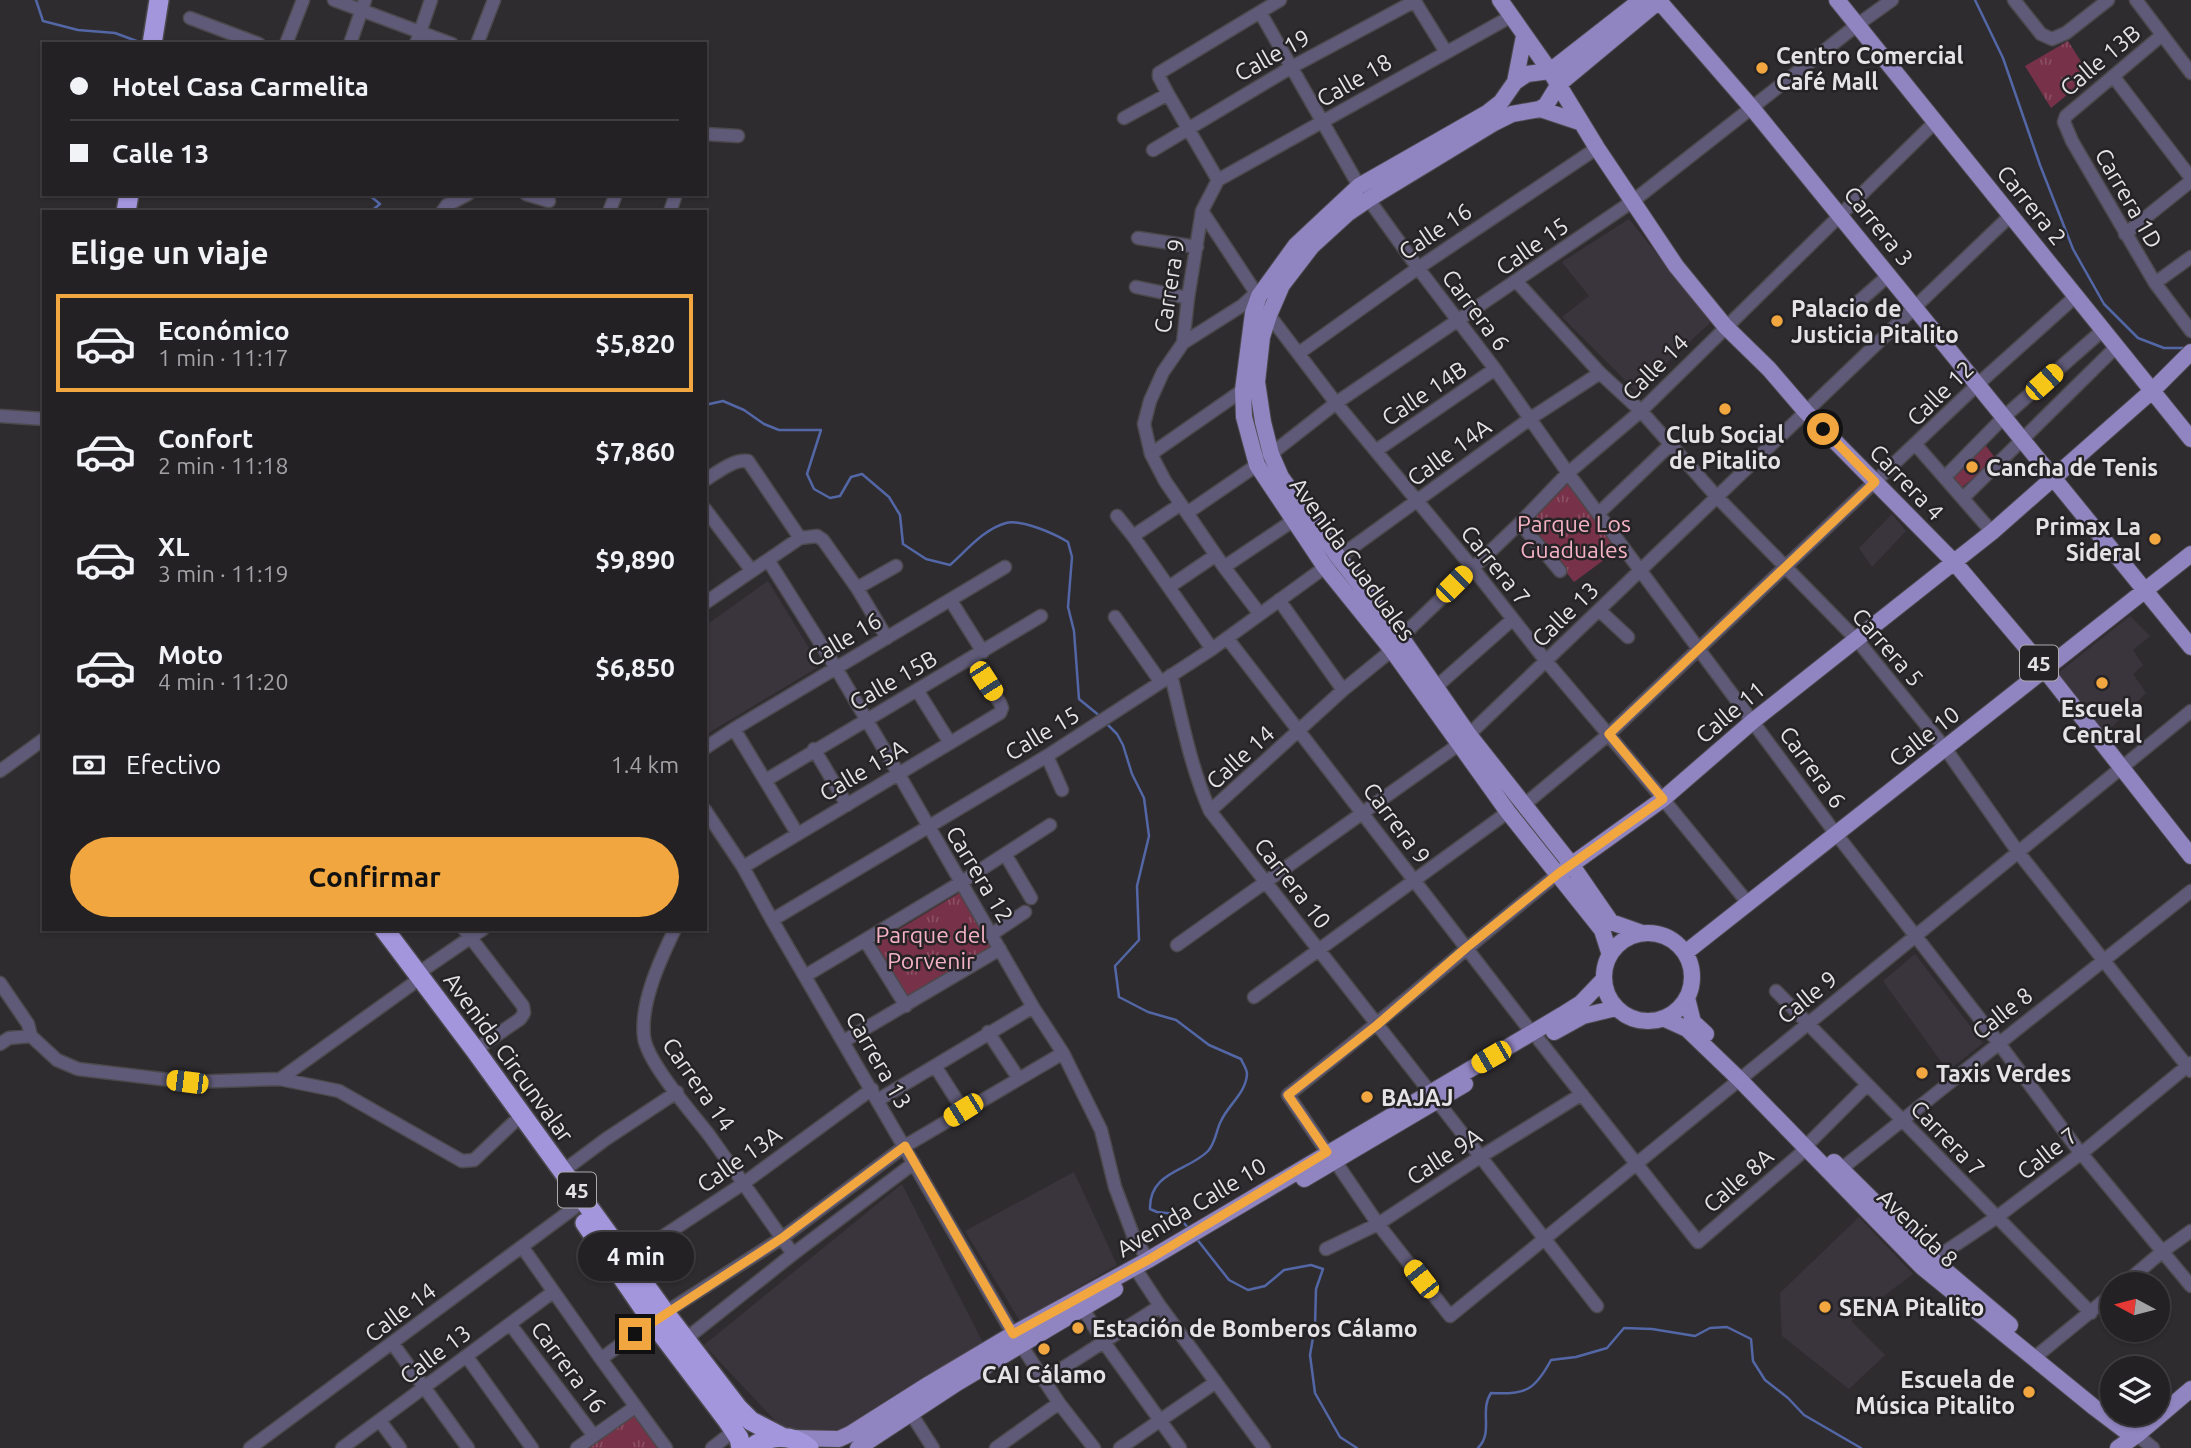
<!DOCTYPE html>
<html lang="es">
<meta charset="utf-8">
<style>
body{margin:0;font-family:Ubuntu,sans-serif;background:#2f2e31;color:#f1f3f6;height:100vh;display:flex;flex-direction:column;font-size:26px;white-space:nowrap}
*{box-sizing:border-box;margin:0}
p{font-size:23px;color:#a3a3a6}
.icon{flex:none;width:38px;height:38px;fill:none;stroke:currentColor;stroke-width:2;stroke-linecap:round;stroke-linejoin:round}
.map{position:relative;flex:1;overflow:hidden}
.side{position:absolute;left:42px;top:210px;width:665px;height:721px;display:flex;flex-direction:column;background:#232124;border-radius:0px;box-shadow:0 2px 5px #0004,0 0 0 2px #403e41}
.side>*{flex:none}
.top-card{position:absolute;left:42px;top:42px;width:665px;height:154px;border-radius:0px;box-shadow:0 2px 5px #0004,0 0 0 2px #403e41;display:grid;align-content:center;height:154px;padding:0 28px;background:#232124}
.needle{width:46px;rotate:277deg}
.tools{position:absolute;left:2100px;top:1272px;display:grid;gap:14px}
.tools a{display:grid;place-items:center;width:70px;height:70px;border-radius:50%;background:#232124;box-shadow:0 2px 5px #0004,0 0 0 2px #403e41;font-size:35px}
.end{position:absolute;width:32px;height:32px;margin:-16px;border:9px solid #f1a63f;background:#111;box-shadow:0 0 0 4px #111}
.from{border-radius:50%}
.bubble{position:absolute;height:49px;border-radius:24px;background:#232124;box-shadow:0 2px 5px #0004,0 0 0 2px #403e41;font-size:23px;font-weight:700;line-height:49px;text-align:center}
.car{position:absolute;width:21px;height:42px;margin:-21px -10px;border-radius:9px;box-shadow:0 0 5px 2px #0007;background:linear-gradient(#f5c518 24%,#345 0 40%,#f5c518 0 76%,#345 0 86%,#f5c518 0)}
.top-card b{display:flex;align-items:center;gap:24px;height:66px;font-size:26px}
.top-card b+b{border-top:2px solid #403e41}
.top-card i{width:18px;height:18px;background:#f1f3f6}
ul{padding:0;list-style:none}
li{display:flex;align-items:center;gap:21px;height:98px;margin:0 14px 10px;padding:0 14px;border:4px solid transparent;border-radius:0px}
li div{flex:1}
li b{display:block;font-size:26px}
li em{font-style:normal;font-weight:700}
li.active{border-color:#f1a63f}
li>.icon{width:63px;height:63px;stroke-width:1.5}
h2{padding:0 28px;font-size:32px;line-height:84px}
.pay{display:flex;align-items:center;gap:18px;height:77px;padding:0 28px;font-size:26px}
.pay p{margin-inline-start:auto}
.primary-button{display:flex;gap:14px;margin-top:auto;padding:14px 28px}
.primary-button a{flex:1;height:80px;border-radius:42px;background:#f1a63f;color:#111;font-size:28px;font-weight:700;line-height:80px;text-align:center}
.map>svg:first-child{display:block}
</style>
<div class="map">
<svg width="2191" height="1448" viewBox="0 0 2191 1448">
<defs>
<pattern id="grass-tufts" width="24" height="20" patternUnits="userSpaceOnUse" patternTransform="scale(1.75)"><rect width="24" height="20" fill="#773148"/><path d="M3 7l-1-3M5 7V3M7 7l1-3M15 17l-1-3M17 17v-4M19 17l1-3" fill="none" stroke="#8a4f62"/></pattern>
</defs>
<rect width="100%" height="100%" fill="#2f2c30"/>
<!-- built -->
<path fill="#3a353d" d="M1629 219 1711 322 1636 391 1562 317 1589 296 1562 262Z
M1892 514 1906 531 1872 567 1859 548Z
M768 581 820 666 705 735V626Z
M2130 616 2150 636 2133 650 2143 665 2133 674 2146 693 2105 734 2058 673Z
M1915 954 1983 1043 1948 1071 1883 981Z
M1074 1172 1117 1265 1020 1321 965 1231Z
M902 1184 985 1347 840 1430 783 1429 704 1345Z
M1859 1217 1913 1274 1851 1321 1885 1355 1849 1389 1782 1336 1780 1293Z"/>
<!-- grass -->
<path fill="url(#grass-tufts)" d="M2068 41 2090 76 2051 108 2025 66Z
M1569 483 1620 548 1574 582 1528 524Z
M961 892 993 946 908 998 873 945Z
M635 1410 663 1448H584Z"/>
<!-- pitch -->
<path fill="#773148" d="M1983 442 1996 459 1960 489 1948 475Z"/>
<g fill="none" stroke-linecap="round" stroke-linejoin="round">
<!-- stream -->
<path stroke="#5367a6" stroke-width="2.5" d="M36 0 43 21 78 30 115 33 142 43
M1975 0 2003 58 2040 165 2073 249 2104 304 2138 338 2164 348H2184
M368 194 380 204 370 212
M705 405 723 401 744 410 764 424 779 430H821L807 474 814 489 830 498 840 496 851 477 862 474 889 497 900 515 903 544 926 559 950 565C967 550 984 529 1006 523 1022 519 1055 534 1068 542L1072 557 1068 607 1074 631 1079 699 1101 717
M1105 722 1117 734 1123 745 1132 774 1144 798 1149 836 1137 886 1139 940 1115 966 1119 997 1148 1012 1176 1020 1209 1045 1241 1059C1243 1064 1247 1069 1247 1074 1246 1093 1228 1105 1221 1121 1216 1130 1216 1142 1208 1151 1189 1171 1149 1171 1150 1209L1157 1212 1176 1214 1190 1230
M1196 1238 1229 1280 1248 1290 1265 1286 1284 1270 1311 1265 1323 1269 1316 1289 1315 1326 1310 1355 1315 1393 1340 1437 1357 1448
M1478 1448C1494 1432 1479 1411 1491 1393 1526 1395 1535 1390 1551 1360L1576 1357 1607 1348 1624 1328 1652 1329 1695 1336 1710 1328 1727 1327 1751 1339 1753 1361 1765 1380 1788 1398 1804 1415 1861 1448"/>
<defs>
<path id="minor" d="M334 0 452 44
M1414 0 1446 52
M2014 0 2041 34 2052 39 2066 33 2108 0
M2136 0 2191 73
M1260 12 1359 186 1418 268 1495 369 1568 473 1830 826 1998 1042 2076 1147 2191 1286
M190 18 259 44
M2162 35 2066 116 2064 122 2072 141 2155 283 2191 331
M286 44 303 0
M350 44 365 0
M416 44 431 0
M477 44 494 0
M2113 76 2191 178
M1124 118 1168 94
M705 134 738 136
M1153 150 1290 68 1415 1
M1218 180 1202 211 1188 298 1183 343 1163 372 1150 401 1144 424 1151 454 1165 481 1224 567 1259 613
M1218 180 1510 17
M1218 180 1168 94 1159 77V73L1280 0
M526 194 549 201
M1202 211 1256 293 1259 296
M442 212 447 205 468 194
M609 212 616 194
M670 212 676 194
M2125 234 2191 181
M1138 238 1197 247
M1517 282 1600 373 1641 411 1717 497 1857 640 1945 748 2018 852 2191 1071
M2155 283 2191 257
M1136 287 1188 298
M1847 312 1889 275
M1269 315 1336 403 1472 567 1546 661 1663 799 1748 903
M1183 343 1243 305 1256 293
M1299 353 1418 268 1597 148
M0 416 44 419
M1916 445 1992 532
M1377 450 1495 369
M1151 454 1243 390
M1945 477 2005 416 2103 330
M705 480C717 473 733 459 748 461L800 538
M1963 498 2117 346
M705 509 752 571
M1187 513 1257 465 1336 403 1633 201 1857 25 1892 0
M1599 513 1671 444
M1117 516 1133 536 1212 649
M1520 523 1560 571
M1133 536 1181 504
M768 560 836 668 898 773 1033 1007 1063 1053 1101 1130 1115 1187 1133 1235 1148 1260
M1224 567 1294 520
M1169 587 1216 555
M857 588 896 566
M1279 600 1343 690
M951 601 983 652
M705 603 800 538 817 536 823 540 857 588 887 638
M1599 610 1628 637
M1115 617 1160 681
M1401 637 1520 523 1568 473 1641 411 1935 122
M1227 638 1532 1033
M1171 675C1182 721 1191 768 1210 811L1430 1092
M1436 687 1513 619
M917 690 950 743
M734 729 797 833
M705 748 734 729 1005 567
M814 749 847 805
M1047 756 1062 790
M0 771 44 739
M766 780 1041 616
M1524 805 1609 734 1977 385 2076 296
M705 810 743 867 772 920 1013 1334
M1210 811 1343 690 1392 650
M1005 854 1031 898
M743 867 1000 713 1002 708 1000 703 972 659
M772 920 1047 756 1212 649 1531 418 1600 373
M464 929 523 1006 524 1013 520 1019 475 1050
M675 929C660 960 640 1003 644 1037 647 1062 692 1113 709 1135 737 1174 765 1214 793 1254
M992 934 1025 912
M865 940 906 1006
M1177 945 1458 745 2010 216
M417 974 483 929
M805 976 960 883 1050 825
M0 983 28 1024 31 1036
M1776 991 2091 1313
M1254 997 1508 812
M988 1032 1019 1079
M1539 1040 1698 1242 1806 1149
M844 1041 1000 949
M0 1044 9 1038 31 1036 57 1060 78 1069 187 1082 280 1079 411 985
M935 1066 963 1110
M280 1079 339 1091 462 1161 474 1160 513 1123
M878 1100 1033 1007
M1437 1101 1597 1306
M1812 1140 1867 1085
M1327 1152 1288 1095C1380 1023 1468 946 1559 873
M1335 1161 1378 1224 1450 1316 2191 711
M1841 1169 2191 891
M563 1171 606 1139 677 1092
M523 1248 601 1359 666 1448
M1326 1249 1378 1224 1480 1157 1582 1094
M627 1260 744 1183 872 1089
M1927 1264 1997 1217 2088 1148 2191 1063
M1139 1274 1160 1306 1264 1448
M2124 1284 2163 1251 2191 1231
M1083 1309 1103 1341 1180 1448
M510 1324 594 1436
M682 1342 793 1254 914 1163
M393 1344 468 1448
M1021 1345 1059 1403 1094 1448
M467 1357 532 1448
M2034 1358 2112 1294
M601 1359 652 1321 782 1238 905 1146 1063 1053
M1044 1380 1160 1306
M910 1412 933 1448
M380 1421 400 1448
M2137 1435 2153 1448
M250 1448 574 1208
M342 1448 553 1292
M577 1448 635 1407
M712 1448 734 1431
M996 1448 1059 1403
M1120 1448 1216 1382"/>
<path id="major" d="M1500 0 1550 71 1597 148 1676 266 1725 326 1769 369 1806 412 1954 562 2037 660 2191 856
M1837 0 2191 439
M1659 1 1752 108 2191 647
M1550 71 1527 74 1515 82 1501 102 1487 113 1359 186 1296 245 1259 296 1253 313 1243 390 1244 417 1257 465 1325 567 1392 650 1508 812 1602 930 1610 955
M1550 71 1641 0
M1515 82 1524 36
M1540 109 1582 123
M1564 870 1663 799 1753 721 1992 532 2153 390 2191 352
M1604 977a44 44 0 1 1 88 0a44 44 0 1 1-88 0Z
M1642 933 1611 922 1571 864 1469 735 1401 637 1339 558 1281 477 1271 454 1263 422 1257 382 1262 337 1269 315 1282 285 1312 246 1347 214 1369 199 1494 123 1512 114 1540 109 1546 105 1559 84 1660 0
M1685 953 2191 554
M1687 998 1693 1022 1706 1034
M1665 1019 1687 1029 1740 1080 1922 1267 2095 1408 2124 1430 2137 1435
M1554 1032 1583 1016 1616 1008
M1834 1162 1933 1260 2010 1325
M1304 1179 1465 1084
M790 1438 839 1439 850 1434 929 1384 1013 1334 1148 1260 1562 1015 1581 1003 1604 979
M858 1448 957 1383 1115 1289
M2118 1448 2137 1435 2191 1389"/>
<path id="highway" d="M152 44 159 0
M126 212 129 194
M384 929 475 1050 666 1314 738 1408 751 1421 782 1437
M585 1223 652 1321 727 1420 739 1438 741 1448
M751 1448C767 1435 792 1433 809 1448"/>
</defs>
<!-- minor casing -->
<use href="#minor" stroke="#4c494d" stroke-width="15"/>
<!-- major casing -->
<use href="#major" stroke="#4c494d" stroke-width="18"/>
<!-- highway casing -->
<use href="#highway" stroke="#4c494d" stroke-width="22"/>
<!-- minor -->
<use href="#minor" stroke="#5f5a77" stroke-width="12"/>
<!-- major -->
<use href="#major" stroke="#9085c0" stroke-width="16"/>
<!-- highway -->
<use href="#highway" stroke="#a396dd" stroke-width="19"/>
</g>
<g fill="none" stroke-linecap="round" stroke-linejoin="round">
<!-- route -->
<path stroke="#f1a63f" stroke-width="9" d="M635 1334 782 1238 905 1146 1013 1334 1148 1260 1327 1152 1288 1095 1377 1025 1466 948 1559 873 1663 799 1609 734 1875 482 1823 429"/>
</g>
<!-- markers -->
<g fill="#f1a63f" stroke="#252326" stroke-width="2.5">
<circle cx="1762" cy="68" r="7"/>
<circle cx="1777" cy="321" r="7"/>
<circle cx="1725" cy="409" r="7"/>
<circle cx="1972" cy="467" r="7"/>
<circle cx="2155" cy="539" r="7"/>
<circle cx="2102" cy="683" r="7"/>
<circle cx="1922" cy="1073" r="7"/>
<circle cx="1367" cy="1097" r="7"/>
<circle cx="1825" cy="1307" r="7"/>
<circle cx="1078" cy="1328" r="7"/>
<circle cx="1044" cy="1349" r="7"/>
<circle cx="2029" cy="1392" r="7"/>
</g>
<g text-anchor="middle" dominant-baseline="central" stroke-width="5" stroke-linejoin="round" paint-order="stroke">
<!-- shield labels -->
<g fill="#252326" stroke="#aba9ac" stroke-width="2">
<rect x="2020" y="645.5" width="38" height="35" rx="5"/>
<rect x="558" y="1172.5" width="38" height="35" rx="5"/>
</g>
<g font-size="21" font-weight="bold" fill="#e5e3e5">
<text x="2039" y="663">45</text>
<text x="577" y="1190">45</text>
</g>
<!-- street labels -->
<g font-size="23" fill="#e5e3e5" stroke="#252326">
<text transform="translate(1272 55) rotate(-29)">Calle 19</text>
<text transform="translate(2100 60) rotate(-40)">Calle 13B</text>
<text transform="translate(1354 80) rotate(-30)">Calle 18</text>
<text transform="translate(2129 198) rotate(60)">Carrera 1D</text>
<text transform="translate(2032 205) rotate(51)">Carrera 2</text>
<text transform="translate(1879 226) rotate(51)">Carrera 3</text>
<text transform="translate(1435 231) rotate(-34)">Calle 16</text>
<text transform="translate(1532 246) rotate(-35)">Calle 15</text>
<text transform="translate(1169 286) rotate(-81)">Carrera 9</text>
<text transform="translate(1476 310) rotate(53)">Carrera 6</text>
<text transform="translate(1655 367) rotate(-45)">Calle 14</text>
<text transform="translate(1424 393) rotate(-34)">Calle 14B</text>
<text transform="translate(1940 393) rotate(-44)">Calle 12</text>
<text transform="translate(1449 452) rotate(-36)">Calle 14A</text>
<text transform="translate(1907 482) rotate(46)">Carrera 4</text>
<text transform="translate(1353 559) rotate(54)">Avenida Guaduales</text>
<text transform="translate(1496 565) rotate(51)">Carrera 7</text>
<text transform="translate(1565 614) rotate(-44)">Calle 13</text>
<text transform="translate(844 639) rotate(-31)">Calle 16</text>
<text transform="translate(1888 647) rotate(49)">Carrera 5</text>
<text transform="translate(893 680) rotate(-30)">Calle 15B</text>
<text transform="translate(1730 712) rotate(-40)">Calle 11</text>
<text transform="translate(1042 733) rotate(-31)">Calle 15</text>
<text transform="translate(1924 736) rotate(-38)">Calle 10</text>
<text transform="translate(1240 757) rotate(-42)">Calle 14</text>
<text transform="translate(1813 767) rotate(54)">Carrera 6</text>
<text transform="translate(863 770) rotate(-31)">Calle 15A</text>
<text transform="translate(1397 823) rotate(53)">Carrera 9</text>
<text transform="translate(980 874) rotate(59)">Carrera 12</text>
<text transform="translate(1293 883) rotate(52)">Carrera 10</text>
<text transform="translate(1807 997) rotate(-39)">Calle 9</text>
<text transform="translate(2002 1013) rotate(-38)">Calle 8</text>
<text transform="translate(509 1057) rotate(54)">Avenida Circunvalar</text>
<text transform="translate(879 1060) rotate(60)">Carrera 13</text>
<text transform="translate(699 1084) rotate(55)">Carrera 14</text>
<text transform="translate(1948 1138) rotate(46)">Carrera 7</text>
<text transform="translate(2047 1153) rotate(-38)">Calle 7</text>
<text transform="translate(1444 1156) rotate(-33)">Calle 9A</text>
<text transform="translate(739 1159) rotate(-35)">Calle 13A</text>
<text transform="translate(1738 1180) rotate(-41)">Calle 8A</text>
<text transform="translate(1191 1207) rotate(-31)">Avenida Calle 10</text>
<text transform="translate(1918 1228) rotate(44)">Avenida 8</text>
<text transform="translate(400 1312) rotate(-37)">Calle 14</text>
<text transform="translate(435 1354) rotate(-37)">Calle 13</text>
<text transform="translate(569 1367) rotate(53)">Carrera 16</text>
</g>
<!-- poi labels -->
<g font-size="23" font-weight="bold" fill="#e5e3e5" stroke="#252326" text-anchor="start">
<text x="1776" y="55">Centro Comercial<tspan x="1776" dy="26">Café Mall</tspan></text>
<text x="1791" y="308">Palacio de<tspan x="1791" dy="26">Justicia Pitalito</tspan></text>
<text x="1725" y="434" text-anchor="middle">Club Social<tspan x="1725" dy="26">de Pitalito</tspan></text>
<text x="1986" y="467">Cancha de Tenis</text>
<text x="2141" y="526" text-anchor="end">Primax La<tspan x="2141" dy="26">Sideral</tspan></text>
<text x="2102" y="708" text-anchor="middle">Escuela<tspan x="2102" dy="26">Central</tspan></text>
<text x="1936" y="1073">Taxis Verdes</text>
<text x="1381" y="1097">BAJAJ</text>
<text x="1839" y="1307">SENA Pitalito</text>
<text x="1092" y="1328">Estación de Bomberos Cálamo</text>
<text x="1044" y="1374" text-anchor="middle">CAI Cálamo</text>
<text x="2015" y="1379" text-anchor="end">Escuela de<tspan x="2015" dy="26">Música Pitalito</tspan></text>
</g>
<!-- park labels -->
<g font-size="23" fill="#f4b2c4" stroke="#252326">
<text x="1574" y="523">Parque Los<tspan x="1574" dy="26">Guaduales</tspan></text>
<text x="931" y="934">Parque del<tspan x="931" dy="26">Porvenir</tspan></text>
</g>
</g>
</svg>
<div class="tools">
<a><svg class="needle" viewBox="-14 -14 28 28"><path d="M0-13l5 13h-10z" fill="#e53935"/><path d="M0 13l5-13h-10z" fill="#a3a3a6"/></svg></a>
<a><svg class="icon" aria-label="layers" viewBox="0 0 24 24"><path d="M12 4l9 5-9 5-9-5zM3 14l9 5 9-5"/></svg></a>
</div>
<i class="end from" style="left:1823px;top:429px"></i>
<i class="end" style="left:635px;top:1334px"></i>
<div class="bubble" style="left:578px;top:1232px;width:116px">4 min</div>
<i class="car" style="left:2044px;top:382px;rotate:48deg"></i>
<i class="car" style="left:1454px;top:584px;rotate:45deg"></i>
<i class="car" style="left:986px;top:681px;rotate:147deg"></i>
<i class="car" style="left:1491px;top:1057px;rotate:240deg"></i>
<i class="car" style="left:187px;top:1082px;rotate:277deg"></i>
<i class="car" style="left:963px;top:1110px;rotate:238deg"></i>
<i class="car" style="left:1421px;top:1279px;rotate:322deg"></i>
<div class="top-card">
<b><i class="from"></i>Hotel Casa Carmelita</b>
<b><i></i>Calle 13</b>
</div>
<section class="side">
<h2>Elige un viaje</h2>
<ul>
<li class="active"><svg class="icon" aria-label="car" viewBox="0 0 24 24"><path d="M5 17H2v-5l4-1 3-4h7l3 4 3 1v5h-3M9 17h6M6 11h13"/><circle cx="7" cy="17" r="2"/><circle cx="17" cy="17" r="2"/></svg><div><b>Económico</b><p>1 min · 11:17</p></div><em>$5,820</em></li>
<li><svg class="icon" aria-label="car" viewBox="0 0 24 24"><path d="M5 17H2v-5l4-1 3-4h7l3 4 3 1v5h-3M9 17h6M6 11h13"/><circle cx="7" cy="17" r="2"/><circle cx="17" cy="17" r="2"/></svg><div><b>Confort</b><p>2 min · 11:18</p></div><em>$7,860</em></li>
<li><svg class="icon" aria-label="car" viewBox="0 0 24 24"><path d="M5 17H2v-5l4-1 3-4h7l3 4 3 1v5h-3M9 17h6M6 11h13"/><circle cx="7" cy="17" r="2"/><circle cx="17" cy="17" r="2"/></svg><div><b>XL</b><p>3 min · 11:19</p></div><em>$9,890</em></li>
<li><svg class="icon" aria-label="car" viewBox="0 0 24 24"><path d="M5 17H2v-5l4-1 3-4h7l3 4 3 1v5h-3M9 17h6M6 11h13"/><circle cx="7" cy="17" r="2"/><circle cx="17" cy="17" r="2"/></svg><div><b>Moto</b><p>4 min · 11:20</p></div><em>$6,850</em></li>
</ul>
<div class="pay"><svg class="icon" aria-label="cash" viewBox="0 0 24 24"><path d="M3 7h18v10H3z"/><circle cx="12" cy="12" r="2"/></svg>Efectivo<p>1.4 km</p></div>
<div class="primary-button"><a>Confirmar</a></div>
</section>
</div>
